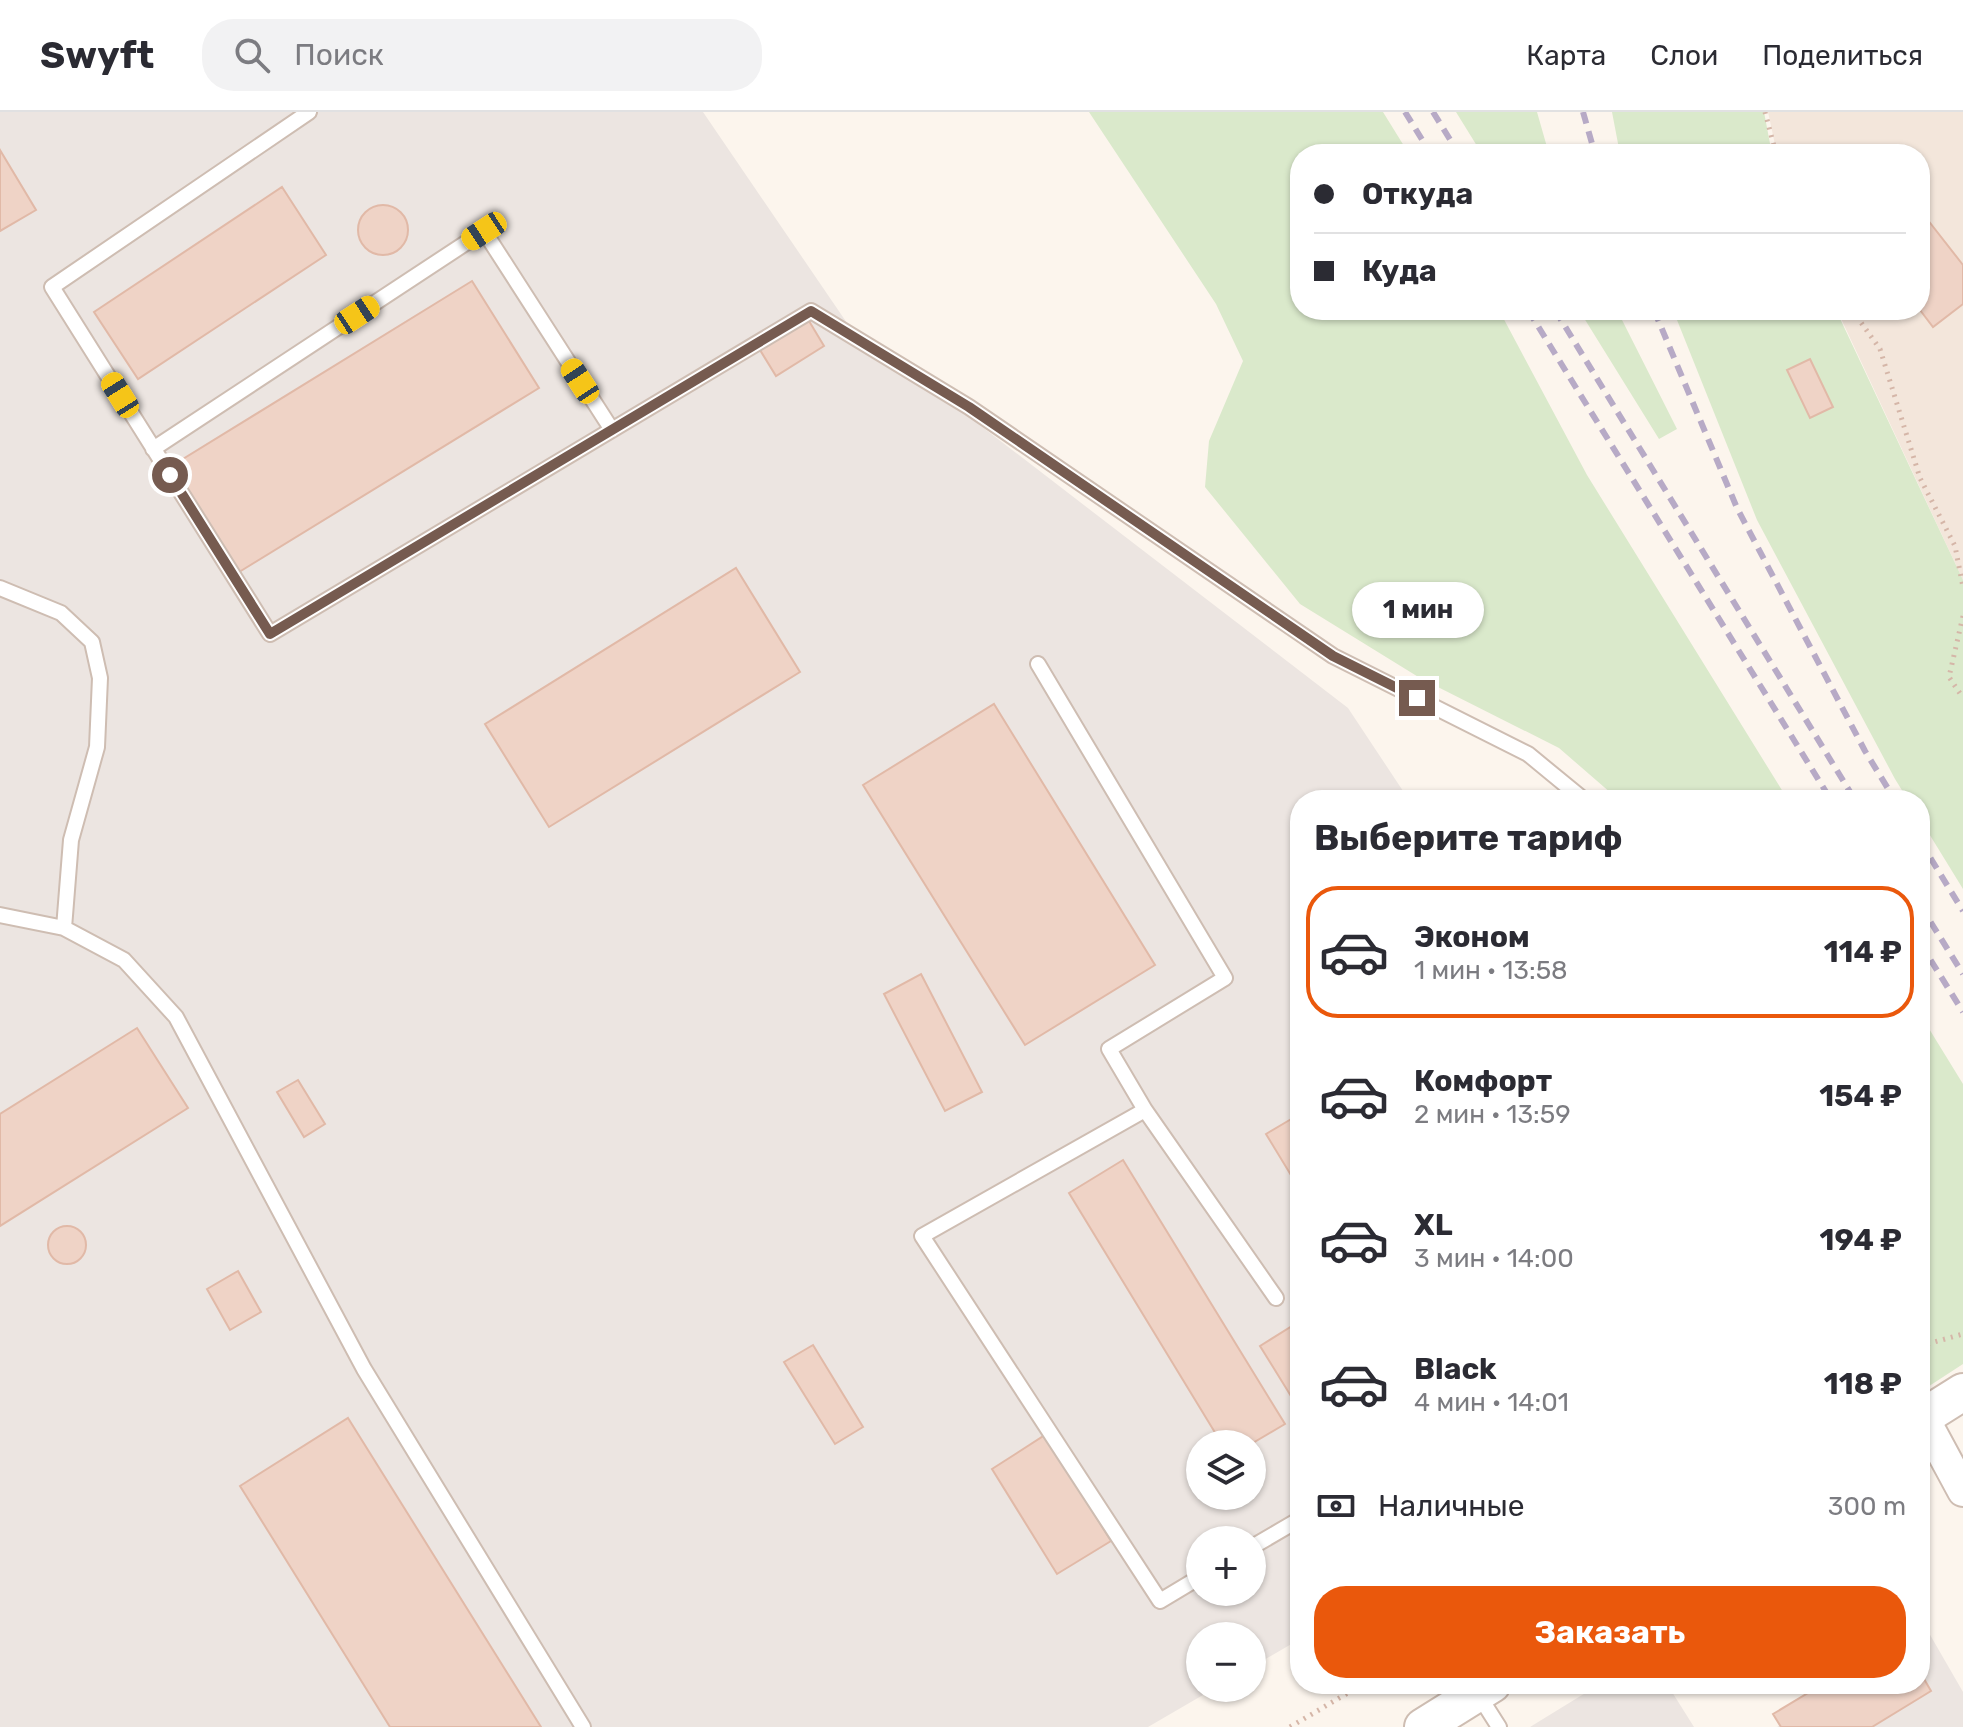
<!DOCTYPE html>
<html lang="ru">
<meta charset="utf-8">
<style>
body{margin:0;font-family:Rubik,sans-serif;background:#f2f2f3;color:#2b2b33;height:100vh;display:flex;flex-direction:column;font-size:30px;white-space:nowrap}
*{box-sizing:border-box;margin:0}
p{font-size:26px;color:#7c7c81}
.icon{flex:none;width:44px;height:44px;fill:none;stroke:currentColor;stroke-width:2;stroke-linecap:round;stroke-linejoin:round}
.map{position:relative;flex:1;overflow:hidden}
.details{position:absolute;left:1290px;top:678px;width:640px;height:904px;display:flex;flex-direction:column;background:#fff;border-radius:32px;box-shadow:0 2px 6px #0004}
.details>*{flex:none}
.guide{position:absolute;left:1290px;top:32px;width:640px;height:176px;border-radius:32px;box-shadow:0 2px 6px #0004;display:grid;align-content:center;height:176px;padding:0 24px;background:#fff}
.tools{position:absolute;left:1186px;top:1318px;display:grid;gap:16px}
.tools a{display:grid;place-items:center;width:80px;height:80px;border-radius:50%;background:#fff;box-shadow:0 2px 6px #0004;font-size:40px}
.end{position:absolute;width:36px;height:36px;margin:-18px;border:10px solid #765b50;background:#fff;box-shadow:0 0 0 4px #fff}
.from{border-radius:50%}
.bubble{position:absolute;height:56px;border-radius:28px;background:#fff;box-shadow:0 2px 6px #0004;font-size:26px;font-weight:700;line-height:56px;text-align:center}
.car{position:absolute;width:24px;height:48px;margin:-24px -12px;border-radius:10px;box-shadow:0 0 6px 2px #0007;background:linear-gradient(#f5c518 24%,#345 0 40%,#f5c518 0 76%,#345 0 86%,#f5c518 0)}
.guide b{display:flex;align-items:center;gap:28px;height:76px;font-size:30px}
.guide b+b{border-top:2px solid #e1e1e2}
.guide i{width:20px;height:20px;background:#2b2b33}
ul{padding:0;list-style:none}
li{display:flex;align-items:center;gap:24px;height:132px;margin:0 16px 12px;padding:0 8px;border:4px solid transparent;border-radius:32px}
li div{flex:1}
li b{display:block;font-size:30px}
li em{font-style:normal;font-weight:700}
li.active{border-color:#ea580c}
li>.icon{width:72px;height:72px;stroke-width:1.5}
h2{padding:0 24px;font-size:36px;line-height:96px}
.pay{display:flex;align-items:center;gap:20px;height:88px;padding:0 24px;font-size:30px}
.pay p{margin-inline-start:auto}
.action{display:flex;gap:16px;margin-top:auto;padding:16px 24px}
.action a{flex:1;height:92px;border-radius:32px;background:#ea580c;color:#fff;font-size:32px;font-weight:700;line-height:92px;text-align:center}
header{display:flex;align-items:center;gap:48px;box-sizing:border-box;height:112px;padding:0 40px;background:#fff;border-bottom:2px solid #e1e1e2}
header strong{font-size:38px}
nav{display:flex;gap:44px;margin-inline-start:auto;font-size:28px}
.search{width:560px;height:72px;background:#f2f2f3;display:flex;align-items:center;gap:20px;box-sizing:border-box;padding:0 28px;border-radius:32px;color:#7c7c81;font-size:30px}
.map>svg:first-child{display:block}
</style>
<header>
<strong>Swyft</strong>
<div class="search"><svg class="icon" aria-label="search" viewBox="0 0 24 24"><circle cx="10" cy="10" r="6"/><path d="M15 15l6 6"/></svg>Поиск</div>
<nav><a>Карта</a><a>Слои</a><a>Поделиться</a></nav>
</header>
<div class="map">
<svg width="1963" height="1615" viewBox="0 0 1963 1615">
<rect width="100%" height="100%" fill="#fcf5ed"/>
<!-- residential -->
<path fill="#f3e6db" d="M1768 0H1963V468L1837 198H1920V42H1777Z"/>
<!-- industrial -->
<path fill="#ece5e1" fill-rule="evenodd" d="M0 0H703L847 211 1348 596 1409 688H1300V1527L1252 1555V1524H1200V1576H1215L1148 1615H0ZM1200 1332H1252V1384H1200ZM1200 1428H1252V1480H1200Z
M1929 1521 1963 1580V1615H1777L1846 1572H1920V1526Z
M1600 1572H1667L1694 1615H1530Z"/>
<!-- green -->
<path fill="#dae9cb" d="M1089 0H1383L1409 42H1300V198H1499L1587 363 1788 688H1619L1559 636 1420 566 1300 492 1205 375 1209 329 1243 249 1216 192Z
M1456 0H1537L1549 42H1482Z
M1612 0H1764L1772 42H1620Z
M1579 198H1617L1677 317 1659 327Z
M1673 198H1836L1963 468V777L1920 707V688H1908L1895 667 1757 408Z
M1920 902 1963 972V1252L1920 1280Z"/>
<!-- building -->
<path fill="#efd3c6" stroke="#e1b9a7" stroke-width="2" d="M0 38 36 98 0 119Z
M282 75 326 143 138 267 94 200Z
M358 118a25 25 0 1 1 50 0a25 25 0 1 1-50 0Z
M1920 98 1963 153V192L1933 215 1920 198Z
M472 169 539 276 231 465 165 358Z
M809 209 824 234 776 264 760 238Z
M1810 247 1833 295 1810 306 1787 258Z
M736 456 800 560 549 715 485 612Z
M994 592 1155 853 1025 933 863 673Z
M921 862 982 980 945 999 884 882Z
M137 916 188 996 0 1114V1002Z
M298 968 325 1012 304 1025 277 980Z
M1293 1006 1300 1016V1078L1266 1022Z
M1123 1048 1285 1312 1251 1332H1222L1069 1081Z
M48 1133a19 19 0 1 1 38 0a19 19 0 1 1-38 0Z
M238 1159 261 1200 230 1218 207 1177Z
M1300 1209V1286L1294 1289 1260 1234Z
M813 1233 863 1315 835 1332 784 1250Z
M348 1306 541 1615H390L240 1374Z
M1045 1323 1111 1429 1057 1462 992 1357Z
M1920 1560 1931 1579 1872 1615H1781L1773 1602 1823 1572H1920Z"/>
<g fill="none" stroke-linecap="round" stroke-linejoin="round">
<defs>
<path id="service" d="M309 0 52 175 270 522 811 199 969 295 1333 544 1528 642 1584 688
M153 337 484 119 612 318
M0 476 61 501 92 530 100 566 97 635 71 728 64 816 124 848 176 905 364 1257 583 1615
M1038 552 1225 866 1109 937 1145 998
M0 803 64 816
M1252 1435 1300 1407
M1200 1465 1160 1489 922 1124 1145 998 1276 1186
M1478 1582 1499 1615"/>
<path id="minor" d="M1923 1305 1963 1379"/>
<path id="tertiary" d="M1920 1307 1963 1280
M1423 1615 1492 1572"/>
</defs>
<!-- service casing -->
<use href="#service" stroke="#cebdb2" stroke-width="18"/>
<!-- minor casing -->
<use href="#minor" stroke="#cebdb2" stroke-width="34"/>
<!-- tertiary casing -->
<use href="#tertiary" stroke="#cebdb2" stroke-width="40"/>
<!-- path -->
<path stroke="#d5b6a8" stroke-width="5" stroke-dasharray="2 6" stroke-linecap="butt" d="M1765 0 1776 42
M1852 198 1880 237 1920 366 1955 434 1963 475
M1963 504 1949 565 1963 586
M1920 1234 1963 1222
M1290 1615 1363 1572"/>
<!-- service -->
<use href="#service" stroke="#fff" stroke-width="14"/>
<!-- minor -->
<use href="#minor" stroke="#fff" stroke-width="30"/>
<!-- tertiary -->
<use href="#tertiary" stroke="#fff" stroke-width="36"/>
<!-- rail -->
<path stroke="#b7aac6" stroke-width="6" stroke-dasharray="12 8" stroke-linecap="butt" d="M1405 0 1431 42
M1433 0 1459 42
M1583 0 1595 42
M1528 198 1831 688
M1555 198 1855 688
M1654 198 1737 396 1865 639 1895 688
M1920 729 1963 799
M1920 793 1963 862
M1920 831 1963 900"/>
</g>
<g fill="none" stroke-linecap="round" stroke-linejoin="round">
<!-- route -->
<path stroke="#765b50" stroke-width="10" d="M170 363 270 522 811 199 969 295 1333 544 1417 586"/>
</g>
</svg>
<div class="tools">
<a><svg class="icon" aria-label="layers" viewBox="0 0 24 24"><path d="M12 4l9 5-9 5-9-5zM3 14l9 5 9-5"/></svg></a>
<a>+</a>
<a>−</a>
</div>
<i class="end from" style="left:170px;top:363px"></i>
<i class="end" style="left:1417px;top:586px"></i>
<div class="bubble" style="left:1352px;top:470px;width:132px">1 мин</div>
<i class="car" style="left:484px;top:119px;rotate:237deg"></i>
<i class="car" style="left:357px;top:203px;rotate:57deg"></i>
<i class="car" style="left:580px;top:269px;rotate:327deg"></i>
<i class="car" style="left:120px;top:283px;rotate:328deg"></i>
<div class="guide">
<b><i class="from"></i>Откуда</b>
<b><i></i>Куда</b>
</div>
<section class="details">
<h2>Выберите тариф</h2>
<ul>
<li class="active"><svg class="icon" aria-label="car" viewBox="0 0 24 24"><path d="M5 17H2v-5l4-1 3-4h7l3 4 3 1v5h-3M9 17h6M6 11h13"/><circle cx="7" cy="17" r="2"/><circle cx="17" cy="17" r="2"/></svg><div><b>Эконом</b><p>1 мин · 13:58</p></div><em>114 ₽</em></li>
<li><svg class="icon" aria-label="car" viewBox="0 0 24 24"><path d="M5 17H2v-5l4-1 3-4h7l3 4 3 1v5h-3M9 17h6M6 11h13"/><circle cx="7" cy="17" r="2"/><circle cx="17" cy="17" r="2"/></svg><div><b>Комфорт</b><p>2 мин · 13:59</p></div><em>154 ₽</em></li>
<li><svg class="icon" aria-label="car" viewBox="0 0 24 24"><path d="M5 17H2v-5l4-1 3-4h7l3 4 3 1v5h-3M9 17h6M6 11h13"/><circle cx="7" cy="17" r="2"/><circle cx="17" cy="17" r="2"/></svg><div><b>XL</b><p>3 мин · 14:00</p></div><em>194 ₽</em></li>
<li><svg class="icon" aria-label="car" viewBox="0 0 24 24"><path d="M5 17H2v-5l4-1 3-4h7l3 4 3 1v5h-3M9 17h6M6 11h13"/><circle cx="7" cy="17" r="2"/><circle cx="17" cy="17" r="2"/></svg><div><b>Black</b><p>4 мин · 14:01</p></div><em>118 ₽</em></li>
</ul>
<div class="pay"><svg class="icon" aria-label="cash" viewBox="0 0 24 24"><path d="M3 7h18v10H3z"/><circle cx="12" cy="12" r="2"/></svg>Наличные<p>300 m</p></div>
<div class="action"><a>Заказать</a></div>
</section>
</div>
